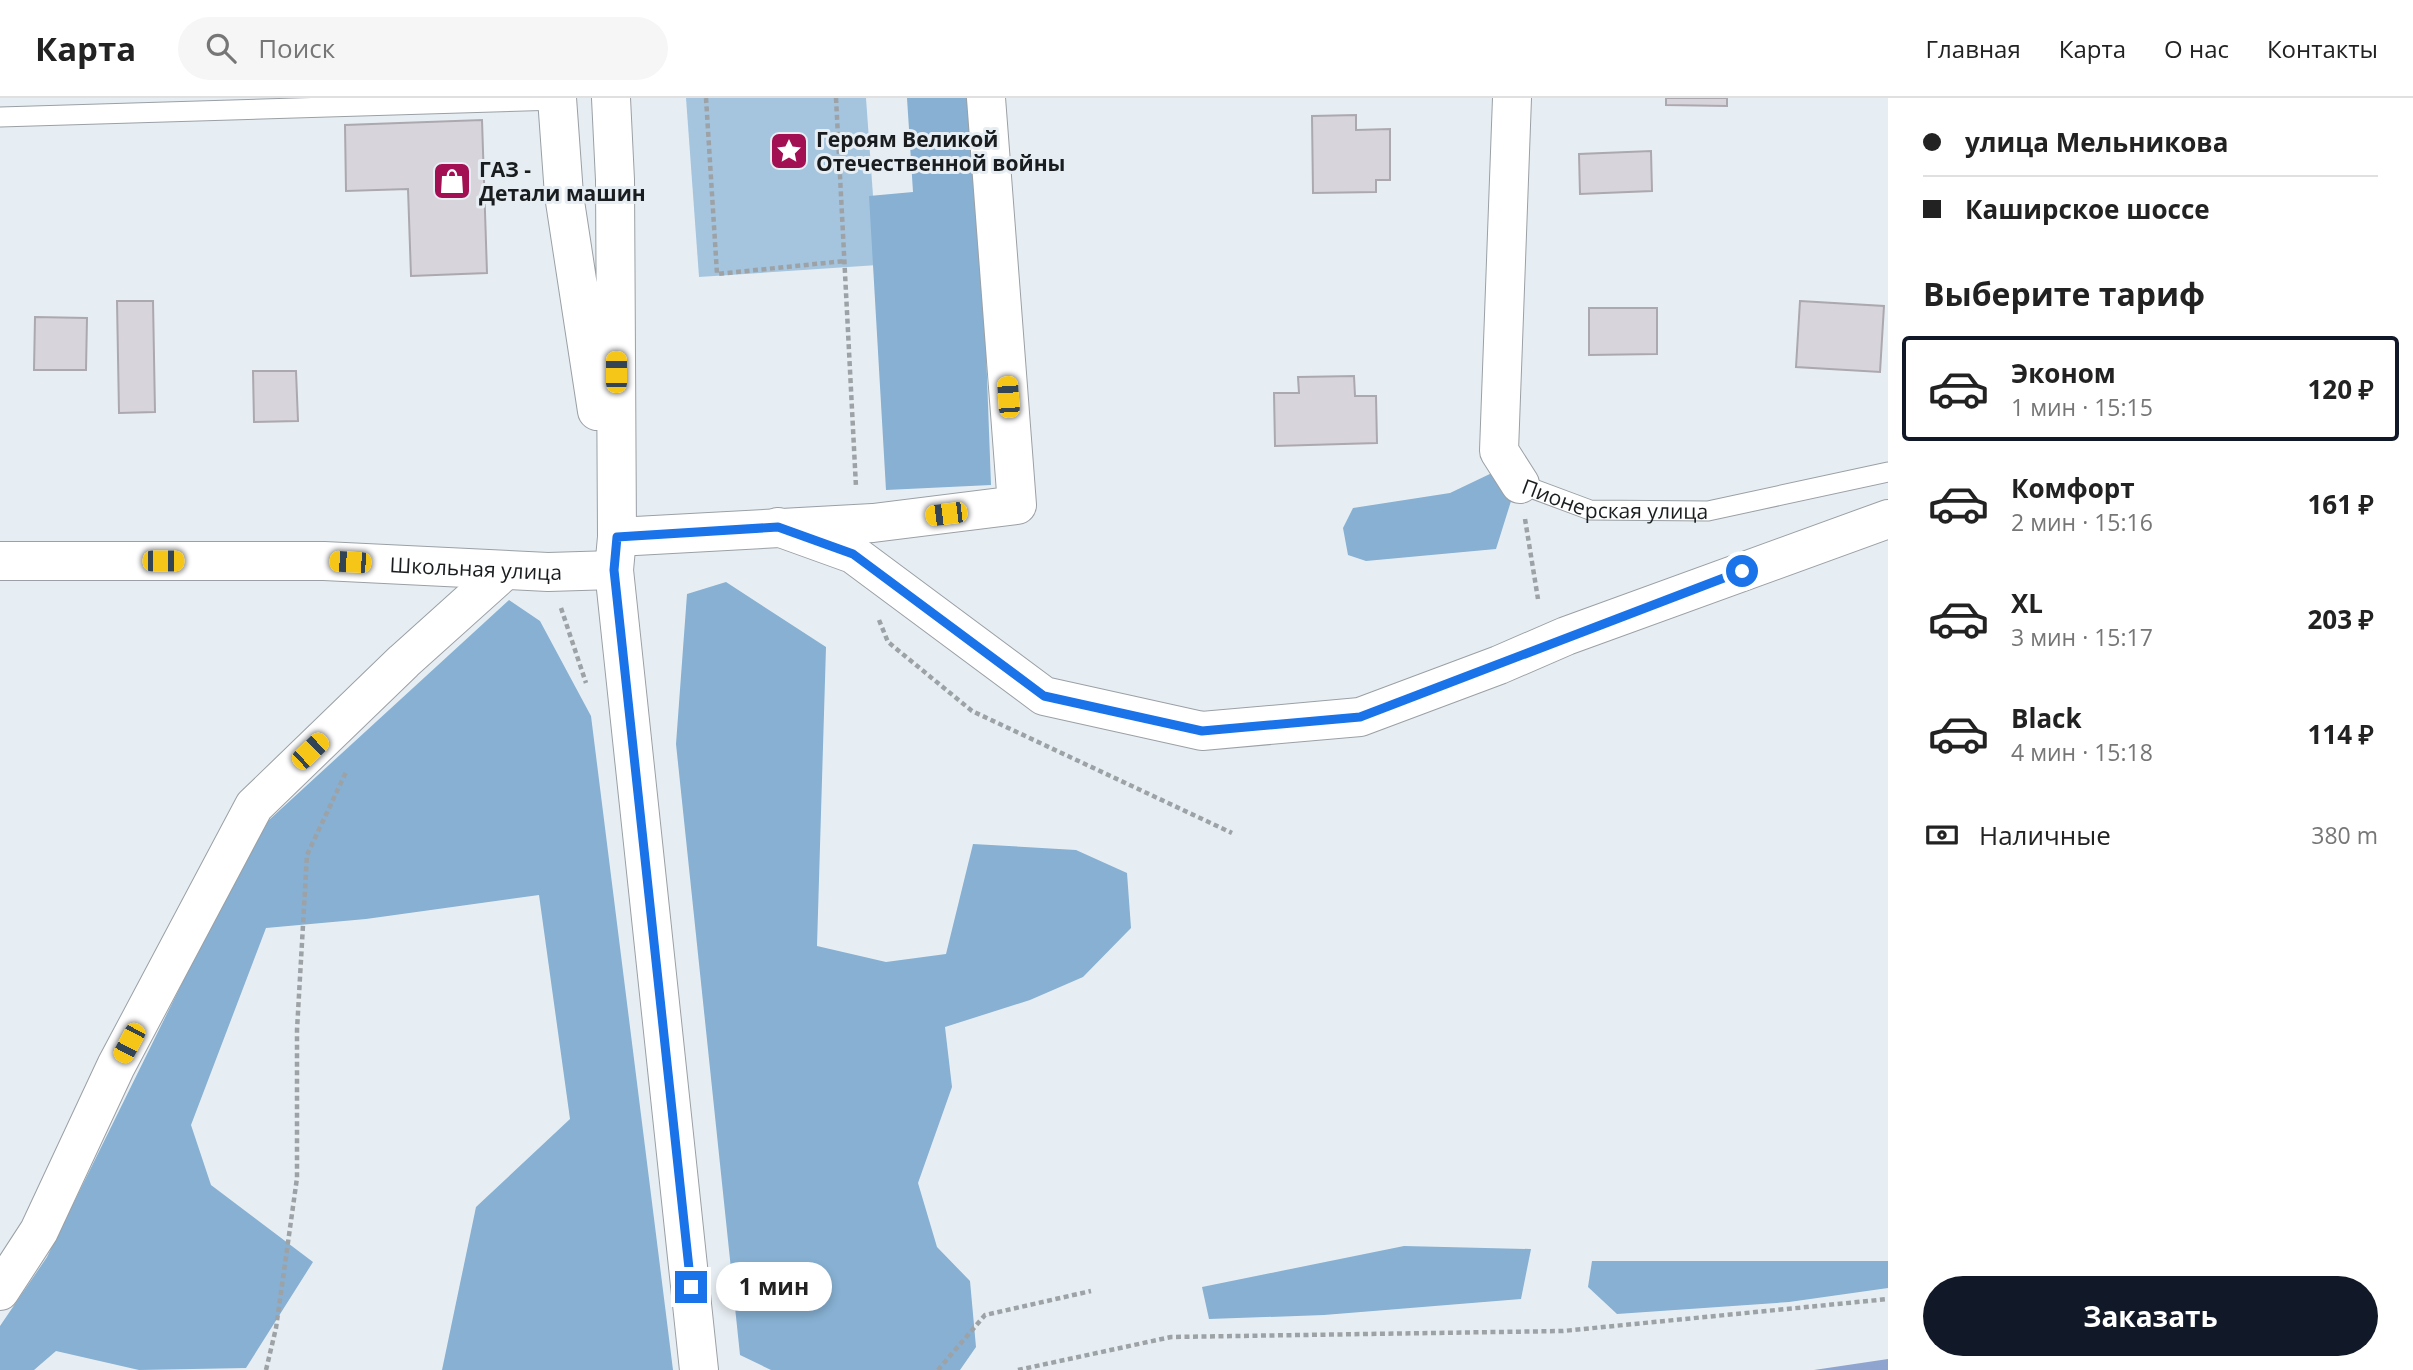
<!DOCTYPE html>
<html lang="ru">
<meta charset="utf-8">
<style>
body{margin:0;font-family:"Open Sans",sans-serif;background:#f6f6f6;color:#222;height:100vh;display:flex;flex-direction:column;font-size:26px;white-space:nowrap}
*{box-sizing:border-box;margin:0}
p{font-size:23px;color:#767676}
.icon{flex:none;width:38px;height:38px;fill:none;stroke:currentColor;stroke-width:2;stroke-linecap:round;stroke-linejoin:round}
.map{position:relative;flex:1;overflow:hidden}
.panel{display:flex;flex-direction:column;background:#fff;width:525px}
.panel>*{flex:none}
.hud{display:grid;align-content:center;height:154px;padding:0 35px;background:#fff}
.end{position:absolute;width:32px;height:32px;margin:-16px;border:9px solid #1a73e8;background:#fff;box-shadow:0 0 0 4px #fff}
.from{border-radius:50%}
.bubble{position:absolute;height:49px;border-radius:24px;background:#fff;box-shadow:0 4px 10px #0003;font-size:23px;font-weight:700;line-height:49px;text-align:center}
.car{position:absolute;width:21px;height:42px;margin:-21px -10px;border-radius:9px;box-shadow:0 0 5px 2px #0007;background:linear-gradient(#f5c518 24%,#345 0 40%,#f5c518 0 76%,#345 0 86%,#f5c518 0)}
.hud b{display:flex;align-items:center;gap:24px;height:66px;font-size:26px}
.hud b+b{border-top:2px solid #e0e0e0}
.hud i{width:18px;height:18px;background:#222}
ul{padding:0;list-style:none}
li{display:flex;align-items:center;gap:21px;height:105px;margin:0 14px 10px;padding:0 21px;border:4px solid transparent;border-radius:7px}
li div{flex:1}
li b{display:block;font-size:26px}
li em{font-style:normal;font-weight:700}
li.on{border-color:#111827}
li>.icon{width:63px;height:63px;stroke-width:1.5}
h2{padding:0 35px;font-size:32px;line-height:84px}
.pay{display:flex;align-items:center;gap:18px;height:77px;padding:0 35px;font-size:26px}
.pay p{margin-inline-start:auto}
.action{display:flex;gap:14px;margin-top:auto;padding:14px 35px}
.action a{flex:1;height:80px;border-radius:42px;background:#111827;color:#fff;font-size:28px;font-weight:700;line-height:80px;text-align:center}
header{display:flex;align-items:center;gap:42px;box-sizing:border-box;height:98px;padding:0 35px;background:#fff;border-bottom:2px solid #e0e0e0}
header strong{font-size:33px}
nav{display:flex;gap:38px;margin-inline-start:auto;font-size:24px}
.search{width:490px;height:63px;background:#f6f6f6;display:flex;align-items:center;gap:18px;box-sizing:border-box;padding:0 24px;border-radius:38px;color:#767676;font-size:26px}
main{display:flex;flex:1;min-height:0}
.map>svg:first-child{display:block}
</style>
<header>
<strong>Карта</strong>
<div class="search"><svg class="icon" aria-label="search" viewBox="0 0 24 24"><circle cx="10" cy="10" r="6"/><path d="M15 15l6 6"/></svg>Поиск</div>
<nav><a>Главная</a><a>Карта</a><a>О нас</a><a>Контакты</a></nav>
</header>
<main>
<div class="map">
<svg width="1888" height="1272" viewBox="0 0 1888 1272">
<rect width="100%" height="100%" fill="#e7eef3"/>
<!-- green -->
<path fill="#a5c5df" d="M686 0H866L878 167 699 179Z"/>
<!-- forest -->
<path fill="#87b0d2" d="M907 0H969L983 172 991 387 886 392 869 98 913 94Z
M1494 374 1512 400 1496 451 1366 463 1348 457 1343 430 1353 410 1450 395Z
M726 484 826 549 817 848 886 864 946 856 973 746 1076 752 1127 775 1131 830 1083 879 1030 902 945 929 952 989 918 1085 937 1149 970 1183 976 1249 960 1272H771L740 1257 676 646 687 496Z
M509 502 540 523 591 618 673 1272H442L476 1109 570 1021 539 797 366 821 266 830 191 1027 211 1087 313 1164 246 1270 139 1272 56 1253 34 1272H0V1228L47 1159 257 733Z
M1404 1148 1531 1151 1521 1201 1324 1217 1209 1221 1202 1189Z
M1592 1163H1888V1190L1789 1204 1617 1216 1588 1189Z"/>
<!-- water -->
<path fill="#8fa4cf" d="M1888 1261V1272H1814Z"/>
<!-- building -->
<path fill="#d8d4db" stroke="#aca8af" stroke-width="2" d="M1666 0H1727V8L1666 7Z
M1356 17V32L1390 31V82H1376V94L1313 95 1312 18Z
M482 22 487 175 411 178 408 91 346 93 345 27Z
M1651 53 1652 93 1580 96 1579 56Z
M117 203H153L155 314 119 315Z
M1800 203 1884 208 1880 274 1796 269Z
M1589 210H1657V256L1589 257Z
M35 219 87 220 86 272H34Z
M253 273H296L298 323 254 324Z
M1354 278 1355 298H1376L1377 345 1275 348 1274 295H1299L1298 279Z"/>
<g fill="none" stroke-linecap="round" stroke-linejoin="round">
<defs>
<g id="lane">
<path d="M0 19 558 2"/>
<path id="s1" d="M1520 386 1590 412 1708 413 1888 374"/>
</g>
<g id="street">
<path d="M1512 0 1499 353 1520 386"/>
<path d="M778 429 853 456 1044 598 1202 633 1360 619 1499 567 1566 538 1888 421"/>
<path d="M617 439 873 425 1017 407 986 0"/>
<path id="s2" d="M0 463H324L548 474 614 472"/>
<path d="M0 1193 39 1133 116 968 254 708 404 563 504 473"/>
</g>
<path id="primary" d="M557 0 564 97 597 313
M611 0 615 82 617 439 614 472 699 1272"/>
</defs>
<!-- lane casing -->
<use href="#lane" stroke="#9aa0a5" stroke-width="21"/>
<!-- street casing -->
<use href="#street" stroke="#9aa0a5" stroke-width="40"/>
<!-- primary casing -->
<use href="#primary" stroke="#9aa0a5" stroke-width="40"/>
<!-- path -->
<path stroke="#9da2a6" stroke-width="4.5" stroke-dasharray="5 3.5" stroke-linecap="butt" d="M706 0 717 176 845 163
M836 0 856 389
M1525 421 1538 501
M561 510 586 585
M879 522 888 544 972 613 1232 735
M266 1272 276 1230 297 1080V932L307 757 347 672
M938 1272 985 1217 1091 1193
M1018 1272 1171 1239 1563 1233 1888 1201"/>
<!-- lane -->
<use href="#lane" stroke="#fff" stroke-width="19"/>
<!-- street -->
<use href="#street" stroke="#fff" stroke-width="38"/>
<!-- primary -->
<use href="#primary" stroke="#fff" stroke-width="38"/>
</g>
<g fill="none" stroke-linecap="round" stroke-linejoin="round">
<!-- route -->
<path stroke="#1a73e8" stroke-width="9" d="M691 1189 614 472 617 439 778 429 853 456 1044 598 1202 633 1360 619 1742 473"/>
</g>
<!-- icons -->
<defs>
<symbol id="sight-square" viewBox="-11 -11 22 22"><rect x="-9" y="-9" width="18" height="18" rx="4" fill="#a20f52" stroke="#e7eef3"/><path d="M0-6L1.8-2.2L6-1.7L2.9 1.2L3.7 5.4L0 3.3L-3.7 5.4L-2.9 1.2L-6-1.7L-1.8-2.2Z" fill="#fff"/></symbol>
<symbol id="shop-square" viewBox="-11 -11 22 22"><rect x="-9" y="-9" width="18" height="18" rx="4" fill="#a20f52" stroke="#e7eef3"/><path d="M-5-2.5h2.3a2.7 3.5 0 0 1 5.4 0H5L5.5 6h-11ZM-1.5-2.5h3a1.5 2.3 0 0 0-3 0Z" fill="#fff"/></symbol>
</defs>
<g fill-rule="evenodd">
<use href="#sight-square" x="767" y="31" width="44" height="44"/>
<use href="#shop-square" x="430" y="61" width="44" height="44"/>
</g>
<g text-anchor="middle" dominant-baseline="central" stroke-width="6" stroke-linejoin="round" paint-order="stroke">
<!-- poi labels -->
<g font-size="21" font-weight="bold" fill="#1a1d1f" stroke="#e7eef3" text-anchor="start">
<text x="816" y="41">Героям Великой<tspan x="816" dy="24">Отечественной войны</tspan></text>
<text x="479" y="71">ГАЗ -<tspan x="479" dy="24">Детали машин</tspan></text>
</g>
<!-- street labels -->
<g font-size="21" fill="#1a1d1f" stroke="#e7eef3">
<text stroke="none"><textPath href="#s1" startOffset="98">Пионерская улица</textPath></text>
<text stroke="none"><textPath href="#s2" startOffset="476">Школьная улица</textPath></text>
</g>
</g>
</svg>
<i class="end from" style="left:1742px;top:473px"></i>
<i class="end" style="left:691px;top:1189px"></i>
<div class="bubble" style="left:716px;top:1164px;width:116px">1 мин</div>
<i class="car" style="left:616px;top:274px;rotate:0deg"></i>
<i class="car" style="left:1008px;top:299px;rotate:356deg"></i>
<i class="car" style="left:946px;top:416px;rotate:263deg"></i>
<i class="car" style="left:163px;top:463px;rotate:90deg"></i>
<i class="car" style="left:350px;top:464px;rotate:273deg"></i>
<i class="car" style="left:310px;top:653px;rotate:46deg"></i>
<i class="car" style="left:129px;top:945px;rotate:208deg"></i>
</div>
<section class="panel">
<div class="hud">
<b><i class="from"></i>улица Мельникова</b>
<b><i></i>Каширское шоссе</b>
</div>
<h2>Выберите тариф</h2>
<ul>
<li class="on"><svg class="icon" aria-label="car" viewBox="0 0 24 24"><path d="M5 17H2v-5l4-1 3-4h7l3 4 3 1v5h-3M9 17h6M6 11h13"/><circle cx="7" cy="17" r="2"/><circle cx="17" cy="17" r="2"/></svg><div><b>Эконом</b><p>1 мин · 15:15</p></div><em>120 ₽</em></li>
<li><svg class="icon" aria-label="car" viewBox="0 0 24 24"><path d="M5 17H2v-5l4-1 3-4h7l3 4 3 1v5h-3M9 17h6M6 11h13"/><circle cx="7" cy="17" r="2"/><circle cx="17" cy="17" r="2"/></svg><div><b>Комфорт</b><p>2 мин · 15:16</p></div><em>161 ₽</em></li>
<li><svg class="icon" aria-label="car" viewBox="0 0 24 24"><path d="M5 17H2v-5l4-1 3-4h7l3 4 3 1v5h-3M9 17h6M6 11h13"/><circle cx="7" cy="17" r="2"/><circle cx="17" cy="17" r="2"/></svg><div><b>XL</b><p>3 мин · 15:17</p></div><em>203 ₽</em></li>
<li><svg class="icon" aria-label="car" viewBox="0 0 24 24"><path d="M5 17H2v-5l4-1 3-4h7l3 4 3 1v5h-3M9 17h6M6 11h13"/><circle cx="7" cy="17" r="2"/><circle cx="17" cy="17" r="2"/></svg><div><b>Black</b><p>4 мин · 15:18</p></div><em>114 ₽</em></li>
</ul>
<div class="pay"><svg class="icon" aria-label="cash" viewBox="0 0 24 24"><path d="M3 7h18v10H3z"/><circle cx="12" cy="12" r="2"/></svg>Наличные<p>380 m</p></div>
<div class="action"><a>Заказать</a></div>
</section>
</main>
